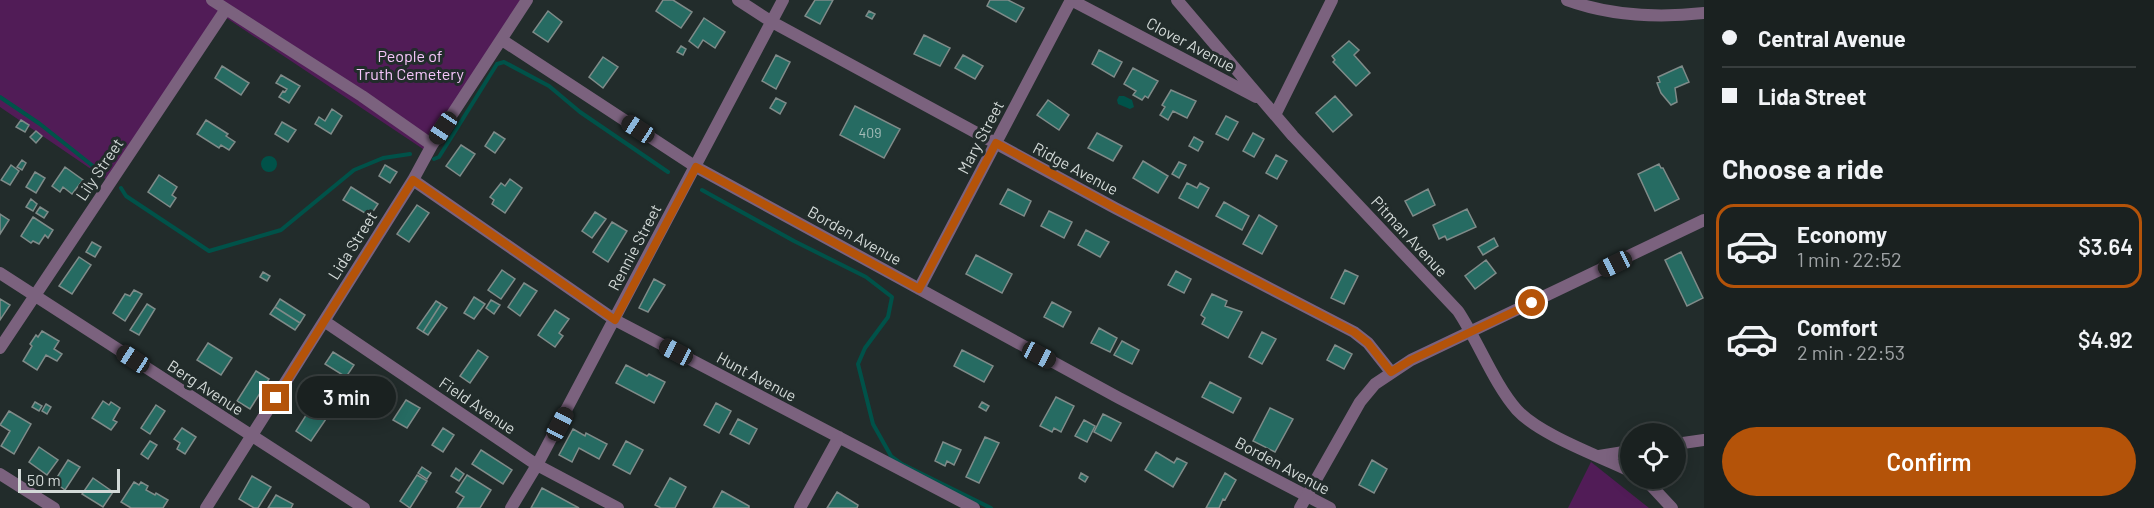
<!DOCTYPE html>
<meta charset="utf-8">
<style>
body{margin:0;font-family:Barlow,sans-serif;background:#232929;color:#f1f3f6;height:100vh;display:flex;flex-direction:column;font-size:22px;white-space:nowrap}
*{box-sizing:border-box;margin:0}
p{font-size:20px;color:#9fa3a5}
.icon{flex:none;width:33px;height:33px;fill:none;stroke:currentColor;stroke-width:2;stroke-linecap:round;stroke-linejoin:round}
.map{position:relative;flex:1;overflow:hidden}
.panel{display:flex;flex-direction:column;background:#1a2120;width:450px}
.panel>*{flex:none}
.hud{display:grid;align-content:center;height:132px;padding:0 18px;background:#1a2120}
.buttons{position:absolute;left:1620px;top:423px;display:grid;gap:12px}
.buttons a{display:grid;place-items:center;width:66px;height:66px;border-radius:50%;background:#1a2120;box-shadow:0 3px 15px #0003,0 0 0 2px #383e3e;font-size:30px}
.scale{position:absolute;left:18px;bottom:15px;width:102px;box-sizing:border-box;padding-left:6px;border:3px solid #d2d9d7;border-top:0;font-size:16px;line-height:21px;white-space:nowrap;color:#d2d9d7;-webkit-text-stroke:4px #222c2b;paint-order:stroke}
.end{position:absolute;width:27px;height:27px;margin:-14px;border:8px solid #b45309;background:#fff;box-shadow:0 0 0 3px #fff}
.from{border-radius:50%}
.bubble{position:absolute;height:42px;border-radius:21px;background:#1a2120;box-shadow:0 3px 15px #0003,0 0 0 2px #383e3e;font-size:20px;font-weight:600;line-height:42px;text-align:center}
.car{position:absolute;width:18px;height:36px;margin:-18px -9px;border-radius:8px;box-shadow:0 0 4px 2px #0007;background:linear-gradient(#222 24%,#8ab4d8 0 40%,#222 0 76%,#8ab4d8 0 86%,#222 0)}
.hud b{display:flex;align-items:center;gap:21px;height:57px;font-size:22px}
.hud b+b{border-top:2px solid #383e3e}
.hud i{width:15px;height:15px;background:#f1f3f6}
ul{padding:0;list-style:none}
li{display:flex;align-items:center;gap:18px;height:84px;margin:0 12px 9px;padding:0 6px;border:3px solid transparent;border-radius:18px}
li div{flex:1}
li b{display:block;font-size:22px}
li em{font-style:normal;font-weight:600}
li.on{border-color:#b45309}
li>.icon{width:54px;height:54px;stroke-width:1.5}
h2{padding:0 18px;font-size:27px;line-height:72px}
.action{display:flex;gap:12px;margin-top:auto;padding:12px 18px}
.action a{flex:1;height:69px;border-radius:36px;background:#b45309;color:#fff;font-size:24px;font-weight:600;line-height:69px;text-align:center}
main{display:flex;flex:1;min-height:0}
.map>svg:first-child{display:block}
</style>
<main>
<div class="map">
<svg width="1704" height="508" viewBox="0 0 1704 508">
<rect width="100%" height="100%" fill="#222c2b"/>
<!-- green -->
<path fill="#511c57" d="M0 0H527L429 153 222 15 110 182 0 107Z
M1591 462 1649 508H1568Z"/>
<!-- water -->
<path fill="#005249" d="M1119 96H1124L1132 100 1134 107 1130 109 1118 104 1117 100Z
M261 164a8 8 0 1 1 16 0a8 8 0 1 1-16 0Z"/>
<g fill="none" stroke-linecap="round" stroke-linejoin="round">
<!-- stream -->
<path stroke="#005249" stroke-width="4" d="M0 97 40 124 103 174
M434 159 439 157 497 64 504 62 549 86 580 112 668 172
M121 188 126 196 209 251 281 230 354 170 383 158 410 154
M702 190 794 241 866 277 892 297 888 317 865 348 858 364 873 424 891 456 902 464 991 508"/>
</g>
<!-- building -->
<path fill="#266b62" stroke="#7f8b89" stroke-width="1.5" d="M663 0H673L692 12 681 28 656 11Z
M815 0H833L820 24 805 16Z
M990 0H1008L1024 8 1016 22 987 6Z
M548 11 562 22 548 42 533 32Z
M869 11 875 14 872 19 866 16Z
M704 18 725 32 715 48 703 40 698 48 689 41Z
M924 35 950 48 940 66 914 54Z
M1349 41 1359 50 1354 55 1370 73 1356 86 1333 62 1335 60 1332 56Z
M681 46 686 49 683 55 677 52Z
M1099 50 1122 62 1114 77 1092 64Z
M776 55 790 62 776 89 762 81Z
M963 55 983 66 975 79 955 68Z
M603 57 618 67 603 88 589 77Z
M222 66 249 83 241 95 215 78Z
M1682 66 1689 82 1675 88 1677 102 1671 105 1661 93 1657 83 1660 82 1658 77Z
M1133 68 1158 81 1148 98 1145 96 1142 100 1133 95 1136 91 1124 84Z
M281 75 300 86 289 103 279 97 283 91 285 92 287 89 276 83Z
M1171 90 1196 101 1187 118 1173 111 1168 120 1160 115 1165 107 1162 105Z
M1335 96 1352 115 1333 132 1316 113Z
M776 98 786 103 780 114 770 108Z
M1048 100 1069 115 1059 130 1037 115Z
M855 106 900 129 884 158 840 135Z
M332 109 342 116 331 134 315 124 319 117 325 121Z
M1226 116 1238 122 1228 140 1216 134Z
M21 120 29 125 25 132 16 127Z
M206 120 228 134 226 136 235 142 229 150 221 145 219 148 197 134Z
M282 122 296 130 288 142 275 134Z
M36 131 42 136 36 143 30 137Z
M494 132 505 139 495 153 485 146Z
M1097 133 1122 146 1113 161 1088 148Z
M1253 133 1264 139 1254 157 1243 151Z
M1194 137 1203 142 1198 151 1189 146Z
M461 145 475 154 460 176 446 166Z
M1276 155 1287 161 1277 179 1266 173Z
M22 160 26 163 22 170 17 167Z
M1143 161 1168 176 1158 193 1133 178Z
M1179 162 1186 165 1179 178 1172 174Z
M1659 164 1661 168H1663L1679 199 1655 211 1638 174Z
M11 165 19 171 10 185 1 180Z
M385 165 397 172 390 183 379 176Z
M65 167 83 180 72 194 63 187 60 192 52 186Z
M35 172 45 178 36 193 26 187Z
M159 175 177 187 172 195 176 198 170 207 148 192Z
M510 179 522 188 505 213 492 204 494 200 490 197 501 183 505 186Z
M1187 183 1197 188 1200 183 1209 188 1198 208 1179 198Z
M351 187 378 204 370 216 343 200Z
M1008 189 1031 201 1024 216 1000 204Z
M1428 189 1435 205 1413 216 1405 201Z
M31 199 37 204 33 211 26 207Z
M1224 202 1249 216 1242 230 1216 216Z
M417 205 429 213 409 242 397 234Z
M40 207 48 212 44 218 36 213Z
M1467 209 1476 227 1447 240 1445 236 1439 239 1433 225Z
M1049 211 1072 222 1064 238 1041 226Z
M595 212 606 219 592 238 582 231Z
M0 214 9 220 0 234Z
M1259 215 1277 226 1262 254 1243 244Z
M33 217 53 230 48 238 45 235 39 244 33 241 31 243 21 236Z
M612 222 627 231 608 262 593 252Z
M1086 230 1109 242 1100 257 1078 245Z
M1494 238 1498 246 1483 255 1478 247Z
M92 242 101 247 95 257 86 252Z
M1681 252 1703 298 1687 306 1665 260Z
M976 255 1012 274 1002 293 966 274Z
M79 257 91 265 72 294 59 286Z
M1486 260 1496 273 1475 289 1465 276Z
M502 270 515 279 501 299 488 290Z
M1345 270 1358 276 1344 304 1331 298Z
M1176 271 1191 279 1184 293 1168 285Z
M263 272 270 276 267 281 260 277Z
M654 279 665 285 648 312 639 308Z
M524 283 537 291 520 316 508 307Z
M134 290 142 294 125 321 113 313 125 294 130 296Z
M1212 294 1227 301 1225 306 1242 312 1228 338 1202 324 1205 318 1201 315Z
M474 297 485 304 474 319 464 313Z
M0 299 10 305 0 320Z
M280 299 305 315 300 323 275 307Z
M491 300 500 305 494 314 486 308Z
M436 301 441 304 423 332 417 328Z
M1052 302 1071 312 1063 327 1044 317Z
M147 304 155 309 139 335 130 330Z
M441 304 447 308 428 335 423 332Z
M275 307 300 323 295 330 270 314Z
M555 310 569 319 559 333 563 336 555 347 538 335Z
M1099 328 1117 338 1110 352 1091 343Z
M42 331 59 341 54 349 62 354 57 361 46 355 37 370 23 361 32 346 30 344 36 335 38 337Z
M1262 332 1276 339 1262 364 1249 357Z
M1122 341 1139 350 1132 364 1114 355Z
M208 343 232 358 221 375 197 360Z
M1335 345 1352 354 1344 369 1327 360Z
M478 350 488 357 470 383 460 376Z
M962 350 993 366 984 382 954 366Z
M333 352 354 365 346 377 325 364Z
M626 365 647 376 649 374 665 382 654 403 616 383Z
M256 371 269 379 250 409 237 401Z
M1210 382 1241 398 1233 413 1202 397Z
M1056 397 1074 406 1061 432 1054 428 1052 432 1040 426Z
M406 400 420 408 407 428 393 420Z
M103 401 109 405 111 402 120 408 113 420 117 422 111 430 92 418Z
M35 402 42 406 39 411 32 407Z
M982 402 989 406 986 411 979 407Z
M716 403 731 411 719 433 704 425Z
M46 404 51 407 47 414 42 411Z
M156 405 165 411 150 434 141 428Z
M1270 408 1293 419 1275 452 1253 441Z
M310 409 326 419 311 441 296 431Z
M9 411 31 424 14 454 1 446 10 431 0 425Z
M1103 414 1121 423 1111 441 1094 432Z
M738 419 757 429 749 444 730 434Z
M1084 420 1095 426 1087 442 1075 436Z
M182 428 196 437 185 454 177 449 180 443 174 439Z
M443 428 454 435 443 452 432 445Z
M573 429 585 436 586 433 607 444 599 459 579 448 572 462 559 455Z
M985 437 999 443 979 483 966 477Z
M150 441 157 445 148 459 141 454Z
M626 441 643 450 630 474 613 465Z
M943 442 961 450 954 465 947 461 945 466 935 461Z
M39 447 58 460 47 475 29 462Z
M481 450 512 470 503 484 472 464Z
M1156 452 1174 463 1177 458 1187 463 1173 487 1145 470Z
M68 460 80 467 65 490 54 482Z
M1372 460 1387 469 1374 493 1359 485Z
M422 467 431 473 427 479 418 473Z
M456 468 464 474 459 481 451 476Z
M1081 473 1088 477 1085 482 1079 478Z
M1225 473 1236 480 1225 500 1223 499 1219 508H1206Z
M417 475 427 481 410 508 400 501Z
M467 475 491 490 480 508H457L464 497 456 492Z
M252 476 271 487 258 508H254L239 499Z
M93 478 113 492 103 507 82 494Z
M670 478 686 487 675 508H661L655 505Z
M134 482 139 485 141 482 148 486 146 490 155 495 156 493 168 500 163 508H131L121 502Z
M542 488 579 508H531Z
M722 491 749 506V508H713Z
M837 492 858 505 857 508H827Z
M276 495 293 504 291 508H268Z"/>
<g fill="none" stroke-linecap="round" stroke-linejoin="round">
<!-- minor -->
<path stroke="#7b627e" stroke-width="12" d="M212 0 362 96 432 145
M738 0 772 22 1115 208 1354 332 1368 343 1391 372
M1071 0 1256 97
M1177 0 1293 136 1458 311C1478 341 1494 384 1517 410 1540 435 1599 456 1630 471
M1567 0C1611 16 1658 18 1704 13
M502 40 696 167 1119 398 1330 508
M1275 115 1332 0
M413 180 615 320 974 508
M0 273 364 508
M919 289 1071 0
M324 321 537 465 618 508
M0 348 226 9
M1676 444 1704 440
M1599 456 1630 451
M0 474 54 508
M1644 478 1672 508
M206 508 413 180 432 145 527 0
M511 508 537 465 783 0
M800 508 839 437"/>
<!-- tertiary -->
<path stroke="#7b627e" stroke-width="12" d="M1300 508 1360 402 1375 384 1411 360 1704 220"/>
</g>
<g fill="none" stroke-linecap="round" stroke-linejoin="round">
<!-- route -->
<path stroke="#b45309" stroke-width="8" d="M276 398 413 180 615 320 696 167 919 289 996 143 1115 208 1354 332 1368 343 1391 372 1411 360 1532 303"/>
</g>
<g text-anchor="middle" dominant-baseline="central" stroke-width="6" stroke-linejoin="round" paint-order="stroke">
<!-- number labels -->
<g font-size="14" fill="#a7beba">
<text x="870" y="132">409</text>
</g>
<!-- street labels -->
<g font-size="16" fill="#d2d9d7" stroke="#222c2b">
<text transform="translate(1191 44) rotate(28)">Clover Avenue</text>
<text transform="translate(980 137) rotate(-62)">Mary Street</text>
<text transform="translate(1076 168) rotate(28)">Ridge Avenue</text>
<text transform="translate(99 169) rotate(-56)">Lily Street</text>
<text transform="translate(855 235) rotate(29)">Borden Avenue</text>
<text transform="translate(1410 236) rotate(47)">Pitman Avenue</text>
<text transform="translate(352 245) rotate(-58)">Lida Street</text>
<text transform="translate(634 247) rotate(-62)">Rennie Street</text>
<text transform="translate(757 376) rotate(28)">Hunt Avenue</text>
<text transform="translate(206 387) rotate(33)">Berg Avenue</text>
<text transform="translate(478 405) rotate(34)">Field Avenue</text>
<text transform="translate(1283 465) rotate(28)">Borden Avenue</text>
</g>
<!-- park labels -->
<g font-size="16" fill="#f6c6fb" stroke="#222c2b">
<text x="410" y="55">People of<tspan x="410" dy="18">Truth Cemetery</tspan></text>
</g>
</g>
</svg>
<div class="buttons">
<a><svg class="icon" aria-label="locate" viewBox="0 0 24 24"><circle cx="12" cy="12" r="6"/><path d="M12 2v4M12 18v4M2 12h4M18 12h4"/></svg></a>
</div>
<div class="scale">50 m</div>
<i class="end from" style="left:1532px;top:303px"></i>
<i class="end" style="left:276px;top:398px"></i>
<div class="bubble" style="left:297px;top:376px;width:99px">3 min</div>
<i class="car" style="left:443px;top:128px;rotate:214deg"></i>
<i class="car" style="left:638px;top:129px;rotate:303deg"></i>
<i class="car" style="left:1615px;top:264px;rotate:244deg"></i>
<i class="car" style="left:676px;top:352px;rotate:298deg"></i>
<i class="car" style="left:1039px;top:355px;rotate:118deg"></i>
<i class="car" style="left:133px;top:359px;rotate:303deg"></i>
<i class="car" style="left:560px;top:424px;rotate:28deg"></i>
</div>
<section class="panel">
<div class="hud">
<b><i class="from"></i>Central Avenue</b>
<b><i></i>Lida Street</b>
</div>
<h2>Choose a ride</h2>
<ul>
<li class="on"><svg class="icon" aria-label="car" viewBox="0 0 24 24"><path d="M5 17H2v-5l4-1 3-4h7l3 4 3 1v5h-3M9 17h6M6 11h13"/><circle cx="7" cy="17" r="2"/><circle cx="17" cy="17" r="2"/></svg><div><b>Economy</b><p>1 min · 22:52</p></div><em>$3.64</em></li>
<li><svg class="icon" aria-label="car" viewBox="0 0 24 24"><path d="M5 17H2v-5l4-1 3-4h7l3 4 3 1v5h-3M9 17h6M6 11h13"/><circle cx="7" cy="17" r="2"/><circle cx="17" cy="17" r="2"/></svg><div><b>Comfort</b><p>2 min · 22:53</p></div><em>$4.92</em></li>
</ul>
<div class="action"><a>Confirm</a></div>
</section>
</main>
